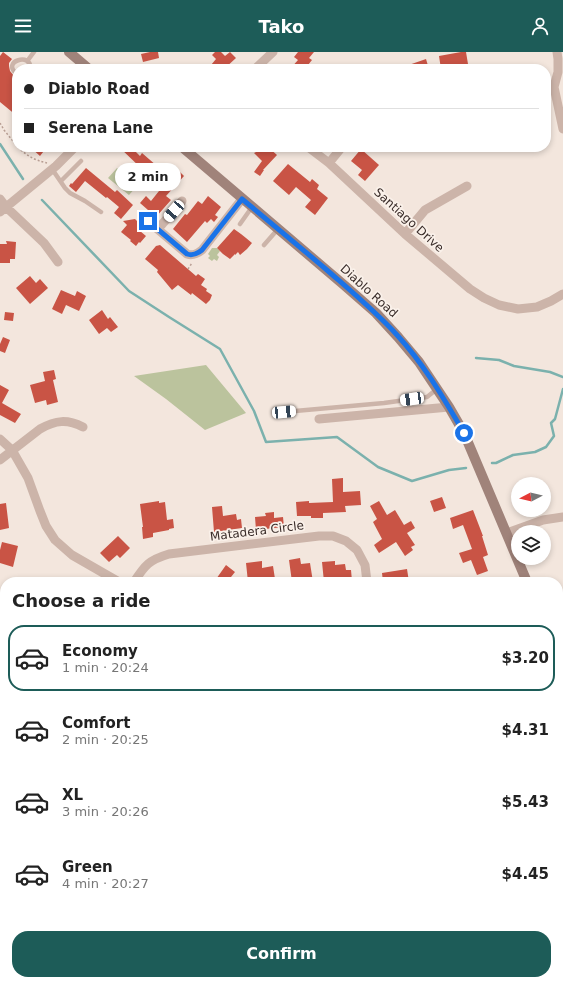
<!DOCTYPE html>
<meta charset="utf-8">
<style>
body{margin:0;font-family:"DejaVu Sans",sans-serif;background:#f6f6f6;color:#222;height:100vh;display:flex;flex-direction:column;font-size:15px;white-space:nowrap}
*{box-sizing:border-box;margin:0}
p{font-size:13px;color:#767676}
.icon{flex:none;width:22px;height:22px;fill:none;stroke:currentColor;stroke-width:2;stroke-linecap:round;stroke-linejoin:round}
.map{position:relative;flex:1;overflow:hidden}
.drawer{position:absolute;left:0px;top:525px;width:563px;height:408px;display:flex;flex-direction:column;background:#fff;border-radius:16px 16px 0 0;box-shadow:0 2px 6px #0003}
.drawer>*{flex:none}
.top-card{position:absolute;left:12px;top:12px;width:539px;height:88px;border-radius:16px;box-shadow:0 2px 6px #0003;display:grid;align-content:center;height:88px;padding:0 12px;background:#fff}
.needle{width:26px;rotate:263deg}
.controls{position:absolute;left:511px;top:425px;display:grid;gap:8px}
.controls a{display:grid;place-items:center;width:40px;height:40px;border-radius:50%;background:#fff;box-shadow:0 2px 6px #0003;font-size:20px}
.end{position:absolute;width:18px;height:18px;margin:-9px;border:5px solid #1a73e8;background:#fff;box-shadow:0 0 0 2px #fff}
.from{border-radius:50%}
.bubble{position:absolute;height:28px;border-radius:14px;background:#fff;box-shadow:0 2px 6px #0003;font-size:13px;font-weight:700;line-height:28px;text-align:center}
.car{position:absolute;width:12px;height:24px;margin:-12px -6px;border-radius:5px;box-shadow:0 0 3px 1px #0007;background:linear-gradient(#fff 24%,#345 0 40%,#fff 0 76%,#345 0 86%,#fff 0)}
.top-card b{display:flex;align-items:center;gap:14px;height:38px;font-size:15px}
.top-card b+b{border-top:1px solid #e0e0e0}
.top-card i{width:10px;height:10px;background:#222}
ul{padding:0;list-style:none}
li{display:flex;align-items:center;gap:12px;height:66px;margin:0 8px 6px;padding:0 4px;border:2px solid transparent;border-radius:16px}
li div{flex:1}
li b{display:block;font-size:15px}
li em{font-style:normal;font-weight:700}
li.selected{border-color:#1d5c58}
li>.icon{width:36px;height:36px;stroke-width:1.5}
h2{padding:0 12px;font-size:18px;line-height:48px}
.cta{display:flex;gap:8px;margin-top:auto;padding:8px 12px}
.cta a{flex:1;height:46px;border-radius:16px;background:#1d5c58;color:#fff;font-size:16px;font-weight:700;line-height:46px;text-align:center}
header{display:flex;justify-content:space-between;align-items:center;height:52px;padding:0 12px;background:#1d5c58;color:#fff;font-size:18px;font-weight:700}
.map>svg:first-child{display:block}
</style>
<header><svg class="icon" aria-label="menu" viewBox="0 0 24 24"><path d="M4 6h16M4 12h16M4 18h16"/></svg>Tako<svg class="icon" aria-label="person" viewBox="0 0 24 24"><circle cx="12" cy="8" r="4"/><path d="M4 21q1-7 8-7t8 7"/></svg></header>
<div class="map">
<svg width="563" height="933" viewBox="0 0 563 933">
<rect width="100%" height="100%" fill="#f3e6dd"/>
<!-- green -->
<path fill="#bbc39d" d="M117 116 137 134 129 143 108 126Z
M212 196H217L220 199 217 203 219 205 217 209 214 207 212 209 208 206 210 204 208 202Z
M206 313 246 361 205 378 166 347 134 324Z"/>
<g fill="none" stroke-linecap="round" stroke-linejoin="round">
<!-- stream -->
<path stroke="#7bb1ad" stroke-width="2.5" d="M0 92 23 127
M42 148 129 239 169 265 220 297 254 359 266 390 337 385 378 415 412 429 449 418 466 416
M476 306 499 308 514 314 550 320 563 325
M492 411H496L513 403 535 400 546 395 554 384 551 371 555 367 563 337"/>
</g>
<!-- building -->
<path fill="#c95445" d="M3 0 12 7 9 11V14L10 19 14 24 12 27 17 32V64L0 50V4Z
M150 0H158L159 6 143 10 141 2Z
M215 0H221L225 4 230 0 236 6 224 17H215L211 13 216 7 212 3Z
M298 0H314L309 6 312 8 308 13 314 17H290L298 8 294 5Z
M461 0H466L468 12 441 17 439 4Z
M426 7 429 17H400V16Z
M30 95H47L40 104Z
M119 95H131L140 104 142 101 157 114 141 132 135 126 143 118Z
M251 95H268L277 103 263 118H264L260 124 254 120 262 109 254 101 256 100Z
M361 97 379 113 365 129 358 123 362 118 351 109Z
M288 112 310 130 312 127 319 133 317 137 328 146 315 163 305 155 311 148 296 135 289 143 273 129Z
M86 116 115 140 117 138 133 153 121 167 114 161 119 155 107 145 106 146 85 129 76 140 69 134 71 131 72 132Z
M176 116 184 124 166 144 171 148 156 165 140 151 146 144 151 149 163 134 160 131 166 124 168 125Z
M208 144 221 155 215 163 218 165 214 170 211 167 207 171 205 169 187 190 173 177 185 162 187 163 198 149 202 152Z
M135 167 137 169 138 174 142 177 140 179 146 184 140 191 139 190 136 194 130 189 131 188 121 180 127 173 123 169Z
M234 177 241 182 246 186 252 191 247 197 240 203 238 200 235 203V202L230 207 223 202 217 196Z
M6 189 16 190 15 207H10V211H0V192H7Z
M160 193 196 224 198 222 205 227 201 233 207 237 206 239 212 243 210 248 206 252 192 241 191 243 178 233 172 238 157 220 158 218 145 207 156 194Z
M30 224 36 231 40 227 48 236 30 252 16 236Z
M61 238 75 244 77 239 86 244 79 259 66 253 62 262 52 257Z
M102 258 108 267 110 265 118 275 111 280 107 276 99 282 89 268Z
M5 260 14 261 13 269 4 268Z
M3 285 10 288 5 301 0 299V292Z
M54 318 56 327 53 328 58 350 47 353 46 348 35 351 30 333 45 329 43 320Z
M0 333 9 338 2 351 21 362 15 371 0 363Z
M343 426V440L360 439 361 453 345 454 346 460 323 461V466H311V464H297L296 450 309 449V451L333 450 332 427Z
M442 445 446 456 434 460 430 449Z
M159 449V451L165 450 167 468 173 467 174 476 169 477V478L153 481V485L143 487 142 475H143L140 452Z
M379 449 387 463 395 458 404 473 411 469 415 476 407 481 415 493 411 495 413 498 405 504 396 490 379 501 374 493 382 487 373 470 377 467 370 454Z
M6 451 9 476 0 478V452Z
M222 454 223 464 236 462 237 468 241 467 242 476 214 480 212 455Z
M473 458 483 484H482L488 503 483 505 488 519 477 523 471 508 463 511 459 501 472 497 463 473 453 477 450 466Z
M274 460V466L283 465 284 475 256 478 255 465 266 464 265 461Z
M118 484 130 496 120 506 117 503 109 510 100 501Z
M2 490 18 494 13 515 0 511V498Z
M300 506 301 512 310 511 313 530H292L289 508Z
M262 509V516L273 514 275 527 257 529 258 530H248L246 511Z
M335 509V513L345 512 346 518H351L352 529 324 530 322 510Z
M226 513 235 520 227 530H214Z
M407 517 409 530H383L382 521Z"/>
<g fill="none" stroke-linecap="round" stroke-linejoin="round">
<!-- path -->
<path stroke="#b89e93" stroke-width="1.5" stroke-dasharray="2 2" stroke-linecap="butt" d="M0 71 4 78 17 94
M18 95C27 104 34 108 47 111
M188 217 192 211"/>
<!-- lane -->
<path stroke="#ccb4a9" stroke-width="4.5" d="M28 8 34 0
M17 22C0 9 33 0 30 17
M52 117 65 136 70 141 85 149 101 160
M61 129 81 109
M240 172 252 155
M264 193 278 177
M284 360 384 351 427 345 437 337"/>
<!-- street -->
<path stroke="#ccb4a9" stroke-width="9" d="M557 0 558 7V20L554 35 563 77
M255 17 273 0
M308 95 329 111 405 182 470 237 484 246 499 253 518 257 537 255 551 249 563 242
M329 111 342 95
M0 147 6 155 44 191 58 210
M0 160 56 114 75 95
M148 169 187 202C193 204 197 202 202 198L242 147
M158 177 182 149
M405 182 425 158 467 134
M319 367 449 355
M0 387 12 398 28 426 40 459 46 474 55 488 72 503 119 530
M0 408 40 377C56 368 67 367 83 375
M507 481 543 468 563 465
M134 530C145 513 149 508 169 502L319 484H333L346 489 357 498 365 513 367 530
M0 767 5 764
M0 891 5 899
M558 904 563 905
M22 928 25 933
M168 928 171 933
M542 933 545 928"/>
<!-- secondary -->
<path stroke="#a0837a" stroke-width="10" d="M69 0 89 17
M182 95 344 233 376 261 398 285 419 310 449 355 464 381 527 530
M558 607H563
M341 933 344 928
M355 933 358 928"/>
</g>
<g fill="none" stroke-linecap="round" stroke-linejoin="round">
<!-- route -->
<path stroke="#1a73e8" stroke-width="5" d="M148 169 187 202C193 204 197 202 202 198L242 147C271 171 300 195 328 219 352 240 376 260 397 283 424 312 444 347 464 381"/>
</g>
<g text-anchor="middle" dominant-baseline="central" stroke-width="3.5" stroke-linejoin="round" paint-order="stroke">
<!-- street labels -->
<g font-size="12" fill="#392c29" stroke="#faf1ea">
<text transform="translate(409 168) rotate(42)">Santiago Drive</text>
<text transform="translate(369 239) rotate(42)">Diablo Road</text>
<text transform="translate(257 479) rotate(-7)">Matadera Circle</text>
</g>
</g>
</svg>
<div class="controls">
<a><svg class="needle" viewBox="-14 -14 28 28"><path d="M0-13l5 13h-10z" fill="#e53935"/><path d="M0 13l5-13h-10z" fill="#767676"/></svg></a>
<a><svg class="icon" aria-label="layers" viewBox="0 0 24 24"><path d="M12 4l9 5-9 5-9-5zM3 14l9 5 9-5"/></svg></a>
</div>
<i class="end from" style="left:464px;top:381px"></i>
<i class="end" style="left:148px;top:169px"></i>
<div class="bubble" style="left:115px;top:111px;width:66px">2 min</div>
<i class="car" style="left:174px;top:159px;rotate:221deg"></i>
<i class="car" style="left:412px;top:347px;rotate:262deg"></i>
<i class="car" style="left:284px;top:360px;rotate:85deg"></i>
<div class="top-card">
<b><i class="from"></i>Diablo Road</b>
<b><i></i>Serena Lane</b>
</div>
<section class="drawer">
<h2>Choose a ride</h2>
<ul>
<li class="selected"><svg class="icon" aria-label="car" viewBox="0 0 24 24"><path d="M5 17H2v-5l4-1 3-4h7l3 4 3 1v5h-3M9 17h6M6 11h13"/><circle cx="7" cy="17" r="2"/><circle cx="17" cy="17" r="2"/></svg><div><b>Economy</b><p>1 min · 20:24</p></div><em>$3.20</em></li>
<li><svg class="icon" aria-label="car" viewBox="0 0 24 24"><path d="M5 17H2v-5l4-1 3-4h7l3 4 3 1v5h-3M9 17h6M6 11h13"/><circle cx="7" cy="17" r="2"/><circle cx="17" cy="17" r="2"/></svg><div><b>Comfort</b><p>2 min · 20:25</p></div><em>$4.31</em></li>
<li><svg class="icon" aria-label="car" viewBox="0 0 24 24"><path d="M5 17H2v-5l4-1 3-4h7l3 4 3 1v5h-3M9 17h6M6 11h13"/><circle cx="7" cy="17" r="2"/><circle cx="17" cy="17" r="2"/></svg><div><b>XL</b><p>3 min · 20:26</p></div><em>$5.43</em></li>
<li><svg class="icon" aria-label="car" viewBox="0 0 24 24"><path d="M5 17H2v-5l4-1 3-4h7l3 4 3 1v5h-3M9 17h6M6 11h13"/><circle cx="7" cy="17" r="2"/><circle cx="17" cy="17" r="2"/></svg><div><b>Green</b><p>4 min · 20:27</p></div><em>$4.45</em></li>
</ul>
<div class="cta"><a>Confirm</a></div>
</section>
</div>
